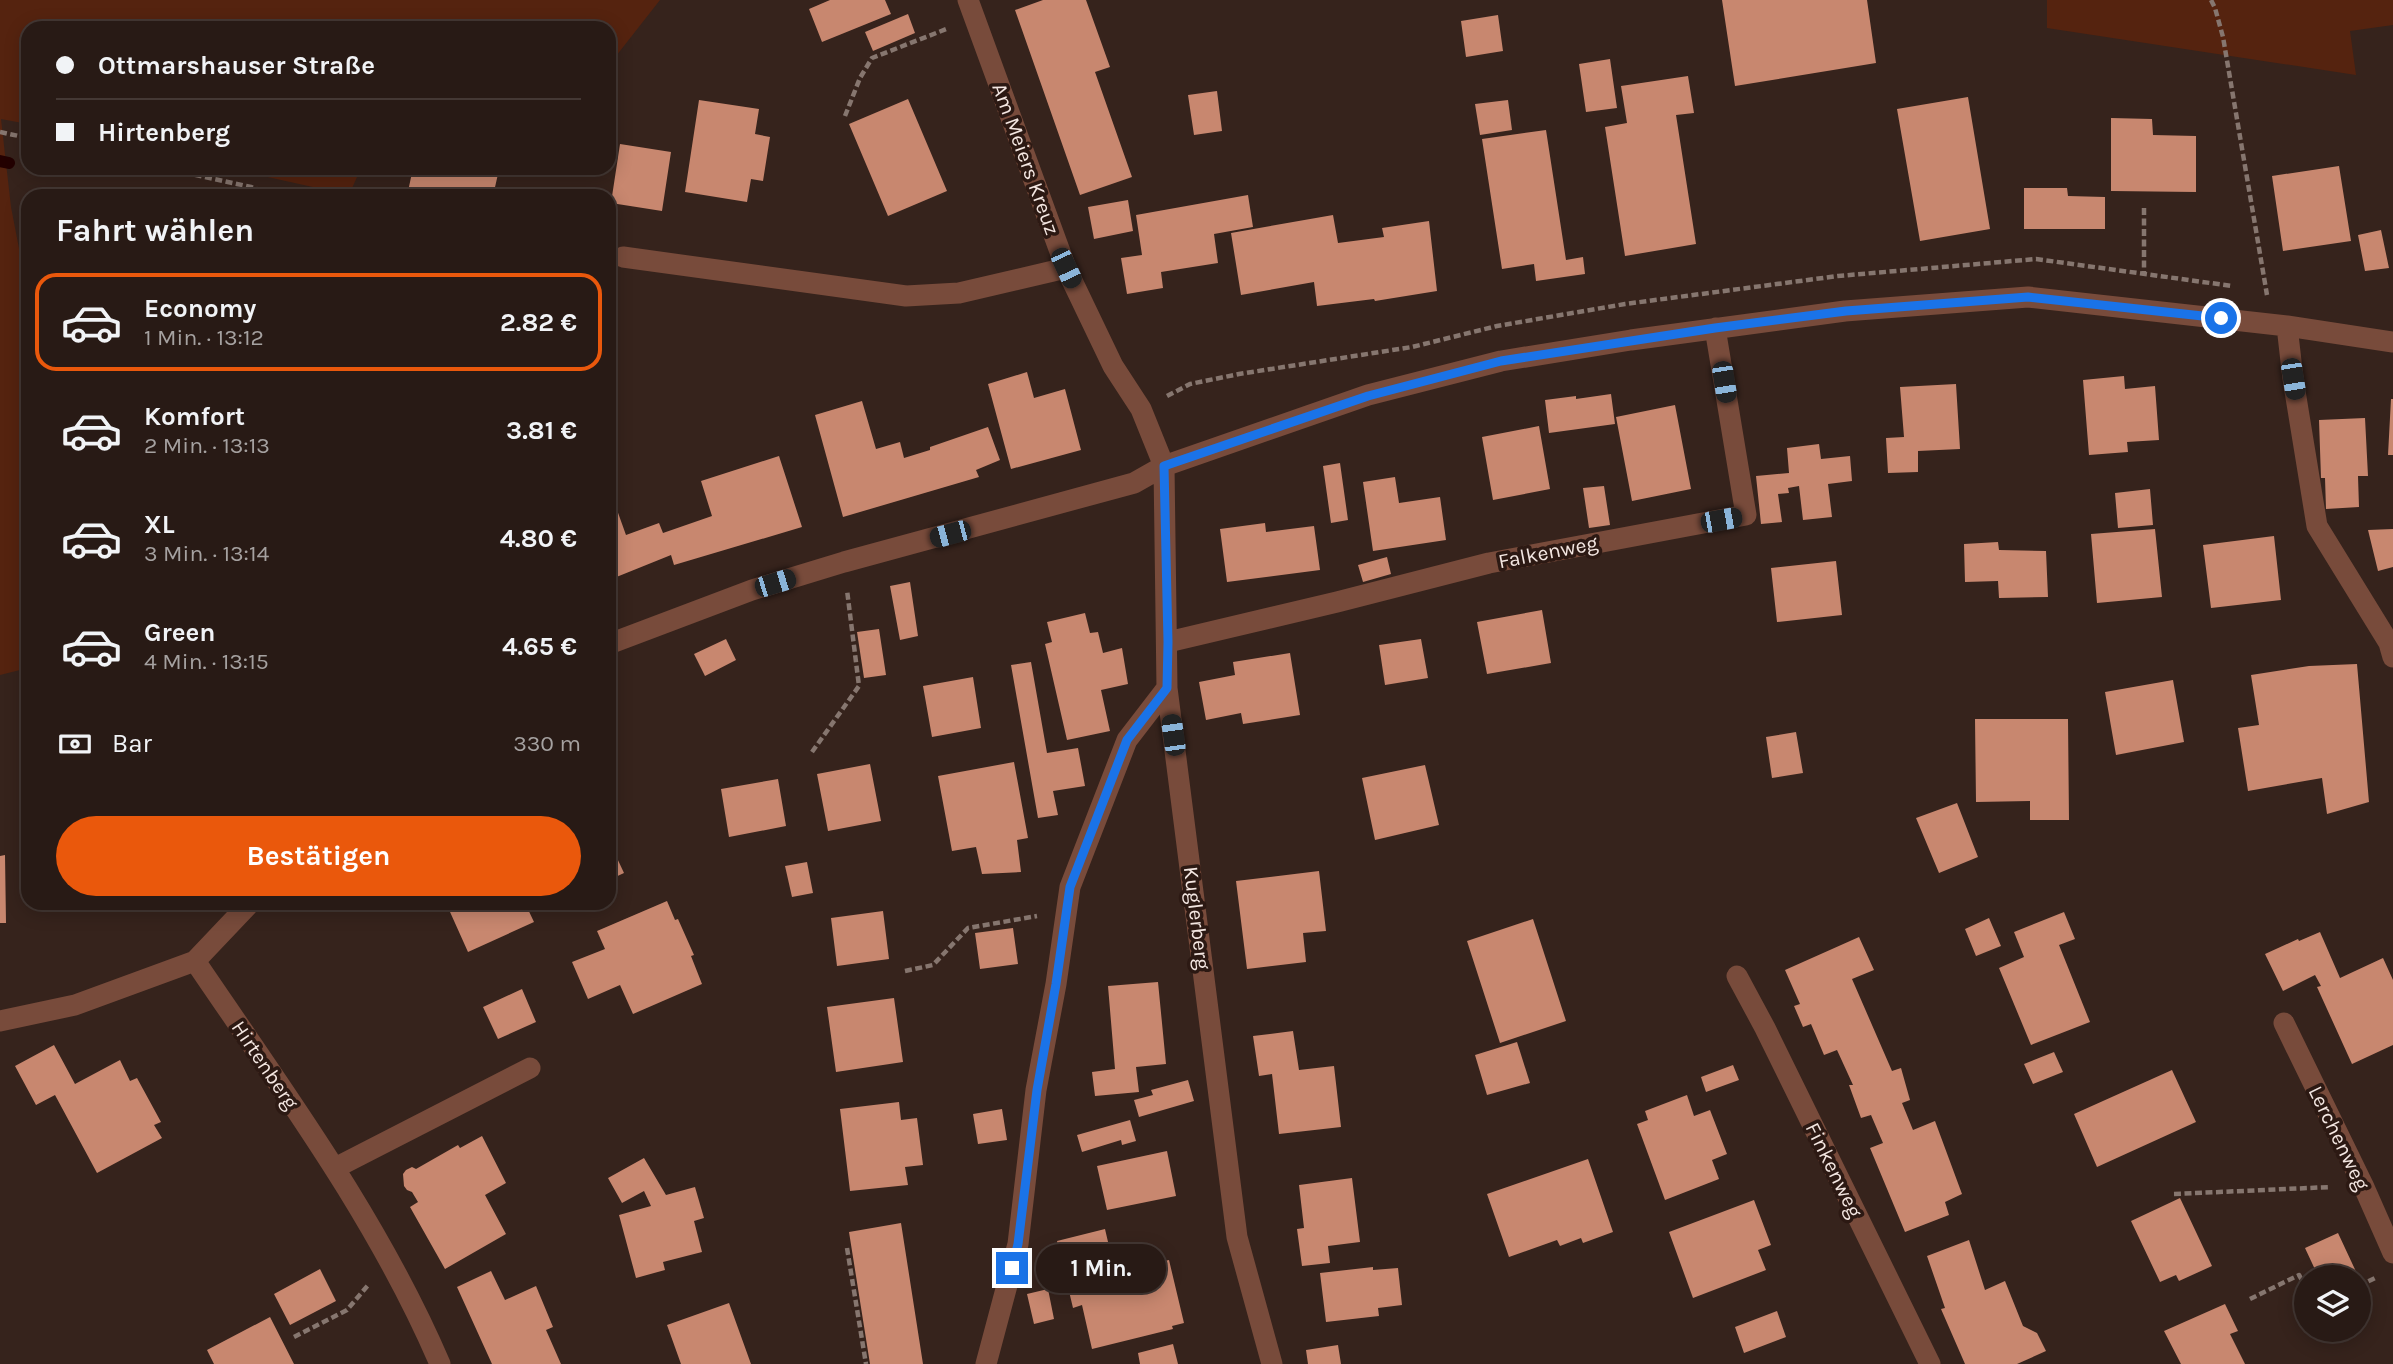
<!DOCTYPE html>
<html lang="de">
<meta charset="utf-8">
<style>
body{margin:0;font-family:Karla,sans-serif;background:#30231e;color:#f1f3f6;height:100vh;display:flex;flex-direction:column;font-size:26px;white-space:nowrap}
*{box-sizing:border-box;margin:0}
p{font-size:23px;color:#a5a1a0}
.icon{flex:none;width:38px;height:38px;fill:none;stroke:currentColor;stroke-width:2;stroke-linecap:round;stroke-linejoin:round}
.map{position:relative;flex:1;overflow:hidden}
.panel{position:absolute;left:21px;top:189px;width:595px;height:721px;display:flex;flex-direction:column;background:#281a15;border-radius:21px;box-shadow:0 4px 18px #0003,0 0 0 2px #443834}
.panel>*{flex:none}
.hud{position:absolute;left:21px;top:21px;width:595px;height:154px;border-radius:21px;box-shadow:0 4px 18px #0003,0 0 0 2px #443834;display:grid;align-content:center;height:154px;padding:0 35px;background:#281a15}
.controls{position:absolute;left:2294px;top:1265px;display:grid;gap:14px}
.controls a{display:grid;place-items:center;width:77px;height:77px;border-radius:50%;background:#281a15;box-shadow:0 4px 18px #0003,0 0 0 2px #443834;font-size:35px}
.end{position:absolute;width:32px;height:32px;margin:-16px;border:9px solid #1a73e8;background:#fff;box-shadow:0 0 0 4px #fff}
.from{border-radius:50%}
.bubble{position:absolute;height:49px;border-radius:24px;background:#281a15;box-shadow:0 4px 18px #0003,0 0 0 2px #443834;font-size:23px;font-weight:700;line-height:49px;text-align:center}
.car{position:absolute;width:21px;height:42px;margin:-21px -10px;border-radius:9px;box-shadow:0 0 5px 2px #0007;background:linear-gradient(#222 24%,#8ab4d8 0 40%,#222 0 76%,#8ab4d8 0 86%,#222 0)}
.hud b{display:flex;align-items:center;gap:24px;height:66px;font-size:26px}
.hud b+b{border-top:2px solid #443834}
.hud i{width:18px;height:18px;background:#f1f3f6}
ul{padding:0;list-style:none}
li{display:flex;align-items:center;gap:21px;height:98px;margin:0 14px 10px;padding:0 21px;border:4px solid transparent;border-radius:21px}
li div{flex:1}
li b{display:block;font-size:26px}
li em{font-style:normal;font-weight:700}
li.selected{border-color:#ea580c}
li>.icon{width:63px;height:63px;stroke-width:1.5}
h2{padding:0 35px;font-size:32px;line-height:84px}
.pay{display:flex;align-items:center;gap:18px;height:77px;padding:0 35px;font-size:26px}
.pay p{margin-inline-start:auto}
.button{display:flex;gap:14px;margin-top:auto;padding:14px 35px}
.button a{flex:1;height:80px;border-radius:42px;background:#ea580c;color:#fff;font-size:28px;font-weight:700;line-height:80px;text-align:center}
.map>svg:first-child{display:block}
</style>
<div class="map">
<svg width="2393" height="1364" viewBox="0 0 2393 1364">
<rect width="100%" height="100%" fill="#36231c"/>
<!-- grass -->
<path fill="#55230f" d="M0 0H660L609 65V28H28V124L1 119 11 207 28 295V668L0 675Z
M2047 0H2393V25L2350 31 2356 75 2047 28Z
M227 168H361L349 195Z"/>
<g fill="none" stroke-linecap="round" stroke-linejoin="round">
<!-- stream -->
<path stroke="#230000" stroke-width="12" d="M0 161 9 163"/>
</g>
<!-- building -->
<path fill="#c8876f" d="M830 0H885L891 14 822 42 809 9Z
M1043 0H1086L1110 67 1095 72 1132 177 1080 195 1015 10Z
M1722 0H1867L1876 63 1735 86Z
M908 14 915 33 873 51 865 32Z
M1498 15 1503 51 1466 57 1461 21Z
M1610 59 1617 108 1586 112 1579 64Z
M1688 76 1694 113 1676 115 1696 244 1625 256 1605 127 1627 123 1621 86Z
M1217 91 1222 131 1194 135 1188 95Z
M1968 97 1990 229 1920 241 1897 109Z
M908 99 947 191 888 216 849 124Z
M699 100 759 109 755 134 770 137 763 181 751 179 747 202 685 192Z
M1508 100 1512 130 1480 135 1475 104Z
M2111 118 2152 119 2153 135 2196 136V192L2111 191Z
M1546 130 1566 260 1583 257 1585 274 1536 281 1534 264 1502 269 1482 139Z
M620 144 671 152 662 211 611 203Z
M2339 166 2351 241 2283 251 2272 176Z
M413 168H470L498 174 493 196H407Z
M2024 188H2067L2068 196 2105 197V229H2024Z
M1248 195 1253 227 1214 234 1218 263 1161 272 1163 288 1127 294 1121 258 1142 255 1136 215Z
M1128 200 1133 231 1094 239 1088 207Z
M1333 215 1338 243 1384 237 1382 228 1429 221 1437 291 1375 301 1374 299 1317 306 1314 282 1241 295 1231 233Z
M2381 230 2389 268 2365 271 2358 235Z
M1027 372 1034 398 1065 389 1081 450 1011 469 988 384Z
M2124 376 2125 389 2155 386 2159 440 2127 442 2128 452 2089 455 2083 380Z
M1956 384 1960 449 1918 451V472L1888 473 1886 438 1904 437 1900 387Z
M1611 394 1615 424 1549 433 1545 400 1576 396V399Z
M2391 399H2393V455H2388Z
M862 401 876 449 900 442 904 458 930 450V447L988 427 1000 460 976 470 979 477 843 517 815 415Z
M1675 405 1691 489 1632 501 1616 417Z
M2365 418 2368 476H2358L2359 507 2326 509 2325 478H2321L2319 420Z
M1539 426 1550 489 1493 500 1482 437Z
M1819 444 1821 459 1850 456 1852 481 1828 484 1832 517 1803 520 1799 486 1788 488 1789 493 1778 494 1782 522 1761 524 1756 476 1789 473 1787 448Z
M779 456 802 527 674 565 671 555 609 580V497L612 496 626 535 659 523 663 533 712 516 701 481Z
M1340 463 1348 520 1331 523 1323 466Z
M1395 477 1399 503 1440 497 1446 540 1373 551 1363 482Z
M1604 486 1610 525 1589 528 1583 488Z
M2150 489 2153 525 2118 528 2115 493Z
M1265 523 1266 532 1314 526 1320 570 1227 582 1220 529Z
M2155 529 2162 597 2097 603 2091 534Z
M2393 529V567L2378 571 2368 530Z
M2274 536 2281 600 2211 608 2203 545Z
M1998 542 1999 550 2046 551 2048 597 1999 598 1998 581 1965 582 1964 544Z
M1387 557 1391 574 1363 582 1358 565Z
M1836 561 1842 615 1777 622 1771 568Z
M910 582 918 636 900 640 890 586Z
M1542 610 1551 663 1487 674 1477 622Z
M1085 613 1090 633 1098 632 1103 653 1122 648 1128 684 1101 690 1110 731 1067 740 1045 644 1052 642 1047 622Z
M879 629 886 675 864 678 857 632Z
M726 639 736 660 705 676 694 654Z
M1421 639 1428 678 1385 685 1379 645Z
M1290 653 1300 715 1243 724 1241 713 1206 720 1199 682 1235 675 1233 662Z
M1031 662 1047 753 1078 748 1085 786 1053 791 1058 815 1038 818 1011 665Z
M2357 664 2369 802 2327 814 2322 778 2248 791 2238 728 2259 725 2251 675 2309 666Z
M973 677 981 728 932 737 923 686Z
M2173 680 2184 742 2116 755 2105 692Z
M1975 719H2068L2069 820H2030V801L1976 802Z
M1796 732 1803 773 1772 778 1766 737Z
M1014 762 1028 838 1017 840 1021 872 982 874 976 847 952 851 938 776Z
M870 764 881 821 828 831 817 774Z
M1425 765 1439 825 1375 840 1362 778Z
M778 779 786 826 729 837 721 789Z
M1957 803 1978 857 1939 873 1916 818Z
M609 841 624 873 609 880Z
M5 855 6 923H0V856Z
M807 862 813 893 792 897 785 866Z
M1319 871 1326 931 1303 933 1306 962 1247 969 1236 881Z
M667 901 675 920 678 919 694 955 691 956 702 984 633 1014 620 985 588 999 572 962 605 949 597 931Z
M446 903H525L534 922 468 952Z
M883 911 889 959 837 966 831 918Z
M2064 912 2075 939 2059 945 2090 1022 2031 1045 1999 968 2024 957 2014 932Z
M1989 918 2001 946 1976 956 1965 929Z
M1533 919 1566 1021 1500 1043 1467 941Z
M1013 928 1018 964 980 969 975 933Z
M2320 932 2340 978 2383 958 2393 980V1045L2352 1064 2317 987 2321 986 2315 975 2283 991 2265 954 2298 939 2299 941Z
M1859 937 1874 970 1852 979 1892 1071 1901 1068 1910 1100 1902 1103 1913 1130 1935 1121 1962 1194 1945 1202 1949 1215 1905 1232 1870 1148 1883 1143 1871 1115 1861 1118 1849 1085H1853L1837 1050 1824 1055 1811 1024 1803 1027 1794 1006 1800 1004 1785 970Z
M1158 982 1166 1064 1136 1067 1139 1092 1095 1096 1092 1072 1115 1069 1108 986Z
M522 989 536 1022 498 1039 483 1007Z
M894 998 903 1062 836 1072 827 1007Z
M1293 1031 1299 1070 1334 1066 1341 1127 1279 1134 1272 1074 1259 1076 1253 1036Z
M1517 1042 1530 1083 1487 1095 1475 1055Z
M54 1045 75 1084 120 1060 130 1081 137 1078 161 1122 154 1125 162 1138 97 1173 55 1095 36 1105 15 1066Z
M2054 1052 2063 1072 2033 1084 2024 1064Z
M1733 1065 1739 1080 1706 1092 1701 1077Z
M2172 1070 2196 1122 2097 1167 2074 1114Z
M1188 1080 1194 1101 1139 1117 1134 1100 1153 1095 1151 1090Z
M1687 1095 1694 1116 1710 1110 1727 1154 1712 1160 1719 1179 1665 1200 1637 1124 1648 1120 1645 1111Z
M899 1102 901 1120 917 1118 923 1165 905 1167 908 1185 850 1191 840 1109Z
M1002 1109 1007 1140 978 1144 973 1114Z
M1130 1120 1136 1141 1122 1145 1121 1140 1082 1152 1077 1135Z
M482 1136 506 1183 485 1195 506 1234 445 1269 410 1207 418 1202 412 1192 407 1190 404 1186 403 1174 406 1170 412 1167 416 1169 458 1145 460 1148Z
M1167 1151 1176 1196 1107 1210 1097 1166Z
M644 1158 666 1195 695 1187 704 1218 694 1221 702 1252 663 1262 665 1270 636 1278 619 1215 651 1206 644 1191 622 1203 608 1178Z
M1588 1159 1613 1232 1583 1243 1581 1238 1560 1246 1557 1240 1509 1257 1487 1194Z
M1352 1178 1360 1242 1328 1246 1330 1263 1302 1266 1297 1229 1304 1228 1299 1185Z
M2180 1198 2212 1266 2179 1281 2176 1275 2160 1282 2131 1221Z
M1754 1200 1771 1245 1758 1250 1766 1270 1693 1298 1669 1232Z
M901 1223 923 1364H870L849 1232Z
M1105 1229 1115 1272 1169 1260 1184 1323 1172 1326 1173 1329 1092 1349 1082 1305 1073 1308 1057 1241Z
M2338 1233 2359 1278H2319L2305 1248Z
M1969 1240 1985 1290 2005 1281 2023 1326 2037 1333 2046 1351 2017 1364H1965L1941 1309 1945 1308 1927 1256Z
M1373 1267V1270L1398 1268 1402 1305 1378 1308 1379 1316 1326 1322 1320 1273Z
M320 1269 336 1301 290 1325 274 1294Z
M491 1271 505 1300 536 1286 553 1327 546 1330 561 1364H492L457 1287Z
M1048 1289 1054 1319 1034 1324 1027 1294Z
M729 1303 751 1364H681L667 1325Z
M2225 1304 2238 1331 2230 1334 2245 1364H2181L2164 1331Z
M1777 1311 1786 1337 1744 1353 1735 1327Z
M270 1317 294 1364H214L207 1350Z
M1173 1344 1178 1364H1140L1138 1353Z
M1338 1345 1341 1364H1308L1306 1350Z"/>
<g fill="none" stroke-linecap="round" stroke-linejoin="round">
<!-- path -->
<path stroke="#86766f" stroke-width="4.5" stroke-dasharray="7 3.5" stroke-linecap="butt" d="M2211 0 2215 8 2223 37 2267 295
M845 116 860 78 872 58 949 28
M0 132 28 138
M164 168 251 187 277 196
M2144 208V274
M1167 396 1190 384 1239 374 1412 347 1497 326 1625 304 1838 276 2036 259 2232 286
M812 752 859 686 847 590
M905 971 933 965 968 928 1037 916
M2174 1194 2331 1187
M847 1248 866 1364
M2359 1286 2377 1277
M2250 1299 2299 1275 2306 1287
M294 1337 347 1310 369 1284"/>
<!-- street -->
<path stroke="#784b3b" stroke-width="21" d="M968 0 1066 268 1113 366 1141 409 1164 466 1167 688 1237 1237 1272 1364
M623 257 906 296 959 293 1066 268
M2287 326 2293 379 2317 526 2389 643 2393 657
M1168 642 1337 602 1489 563 1746 515 1715 328
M609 644 752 590 844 562 1134 483 1164 466 1368 395 1501 361 1631 340 1845 311 2028 297 2287 326 2393 342
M195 961C283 1091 378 1219 440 1364
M1737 976 1765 1028 1930 1364
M0 1021 75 1005 195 961 250 903
M2284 1023 2363 1185 2393 1253
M335 1168 530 1068
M986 1364 1018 1244 1036 1090 1056 984 1070 887 1127 740 1167 688"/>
</g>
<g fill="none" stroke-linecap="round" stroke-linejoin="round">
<!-- route -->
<path stroke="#1a73e8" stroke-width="9" d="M1012 1268 1018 1244 1037 1090 1056 984 1070 887 1127 740 1167 688 1168 642 1164 466 1368 396 1501 361 1715 328 1846 311 2028 297 2221 318"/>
</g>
<g text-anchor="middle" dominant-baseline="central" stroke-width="7" stroke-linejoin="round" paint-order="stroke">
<!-- street labels -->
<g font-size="21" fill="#f4e7e2" stroke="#2c1913">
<text transform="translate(1026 159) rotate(70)">Am Meiers Kreuz</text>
<text transform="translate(1548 552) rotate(-11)">Falkenweg</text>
<text transform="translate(1197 918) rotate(83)">Kuglerberg</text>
<text transform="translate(265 1065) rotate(56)">Hirtenberg</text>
<text transform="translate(2339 1138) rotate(64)">Lerchenweg</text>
<text transform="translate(1834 1170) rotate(64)">Finkenweg</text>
</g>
</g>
</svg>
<div class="controls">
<a><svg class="icon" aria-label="layers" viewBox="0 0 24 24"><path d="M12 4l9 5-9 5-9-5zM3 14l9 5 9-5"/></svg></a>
</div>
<i class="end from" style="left:2221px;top:318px"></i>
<i class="end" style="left:1012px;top:1268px"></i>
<div class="bubble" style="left:1036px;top:1244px;width:130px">1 Min.</div>
<i class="car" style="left:1066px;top:268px;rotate:155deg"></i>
<i class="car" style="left:2293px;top:379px;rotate:171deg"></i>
<i class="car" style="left:1724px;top:382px;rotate:171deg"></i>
<i class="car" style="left:1721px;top:520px;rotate:80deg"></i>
<i class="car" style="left:950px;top:534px;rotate:255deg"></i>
<i class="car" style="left:775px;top:583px;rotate:73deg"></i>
<i class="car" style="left:1173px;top:735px;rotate:352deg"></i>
<div class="hud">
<b><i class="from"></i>Ottmarshauser Straße</b>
<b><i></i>Hirtenberg</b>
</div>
<section class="panel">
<h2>Fahrt wählen</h2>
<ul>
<li class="selected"><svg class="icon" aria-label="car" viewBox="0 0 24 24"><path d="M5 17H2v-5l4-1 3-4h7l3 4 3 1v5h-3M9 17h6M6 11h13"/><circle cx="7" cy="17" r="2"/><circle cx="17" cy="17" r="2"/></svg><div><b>Economy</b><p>1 Min. · 13:12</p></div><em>2.82 €</em></li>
<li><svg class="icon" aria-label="car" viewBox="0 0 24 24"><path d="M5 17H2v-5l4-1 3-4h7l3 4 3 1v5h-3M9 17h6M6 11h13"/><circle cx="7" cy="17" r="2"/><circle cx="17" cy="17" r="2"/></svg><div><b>Komfort</b><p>2 Min. · 13:13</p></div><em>3.81 €</em></li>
<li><svg class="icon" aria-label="car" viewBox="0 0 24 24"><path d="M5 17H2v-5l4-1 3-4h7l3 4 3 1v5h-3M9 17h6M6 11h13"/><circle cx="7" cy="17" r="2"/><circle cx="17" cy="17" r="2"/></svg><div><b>XL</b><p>3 Min. · 13:14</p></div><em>4.80 €</em></li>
<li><svg class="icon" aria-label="car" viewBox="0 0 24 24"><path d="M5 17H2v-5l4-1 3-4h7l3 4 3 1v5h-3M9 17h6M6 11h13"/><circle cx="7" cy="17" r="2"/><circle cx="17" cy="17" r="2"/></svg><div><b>Green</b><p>4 Min. · 13:15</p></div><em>4.65 €</em></li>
</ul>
<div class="pay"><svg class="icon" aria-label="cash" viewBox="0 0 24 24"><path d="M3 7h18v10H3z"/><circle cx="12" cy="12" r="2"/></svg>Bar<p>330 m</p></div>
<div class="button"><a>Bestätigen</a></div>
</section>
</div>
